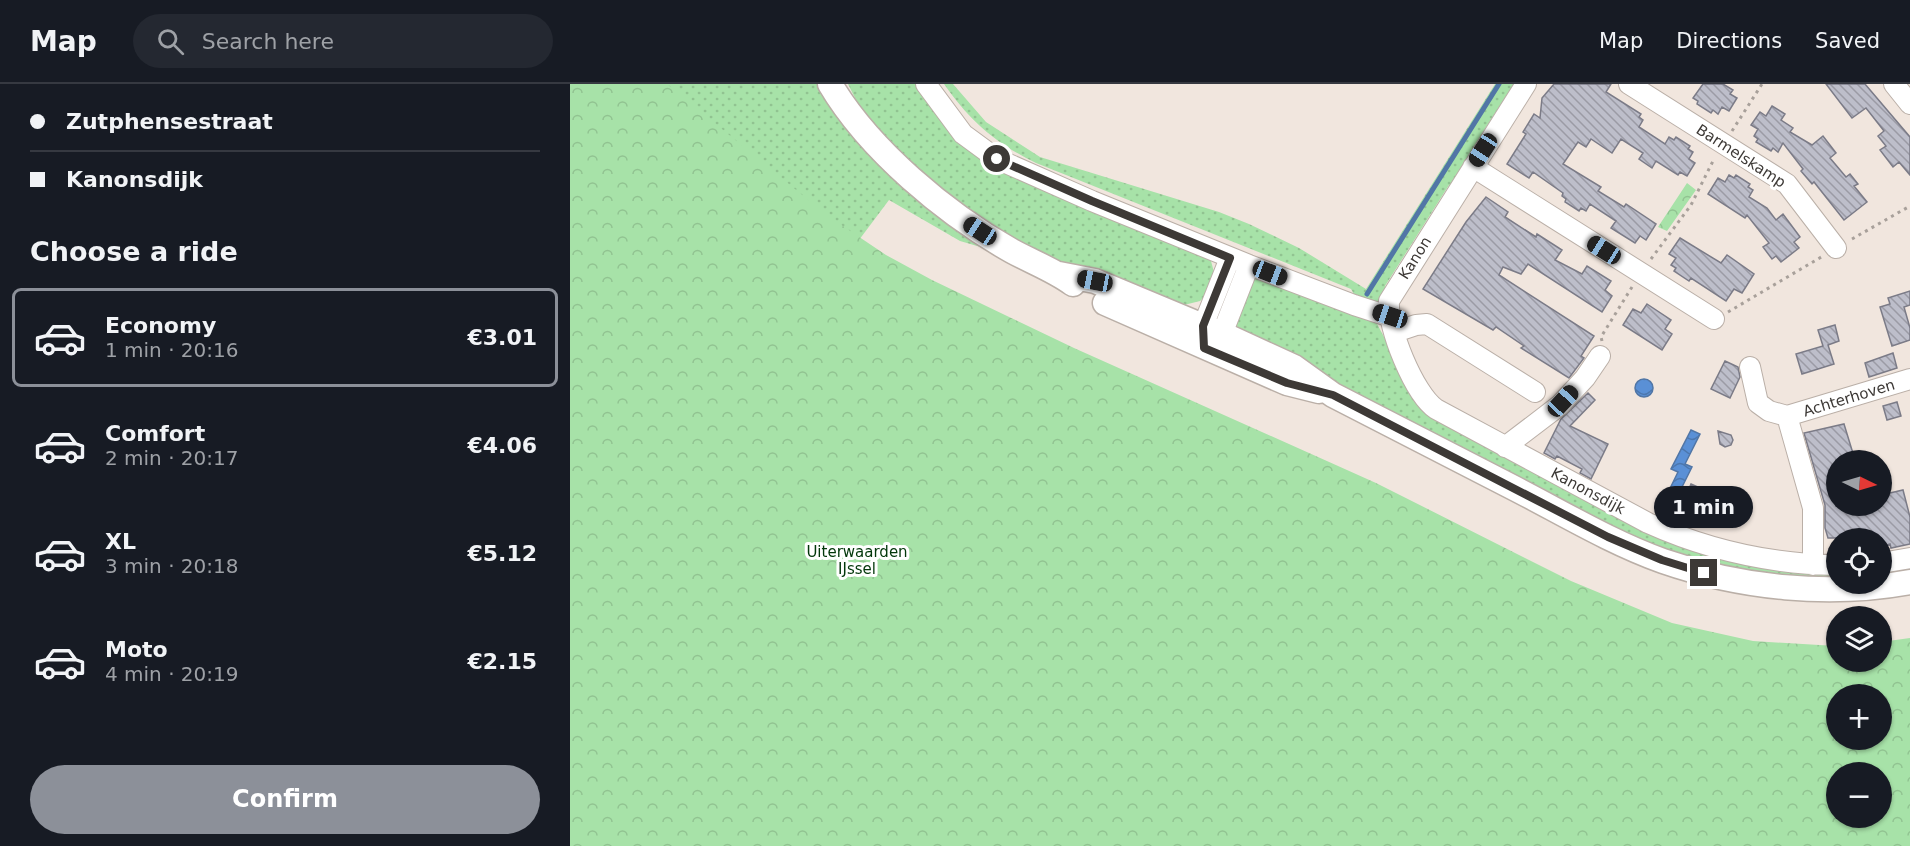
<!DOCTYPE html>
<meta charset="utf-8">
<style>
body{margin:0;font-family:"DejaVu Sans",sans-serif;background:#242831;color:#f1f3f6;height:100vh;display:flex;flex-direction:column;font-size:22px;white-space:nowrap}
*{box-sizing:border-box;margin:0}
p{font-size:20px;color:#9ea1a6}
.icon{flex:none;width:33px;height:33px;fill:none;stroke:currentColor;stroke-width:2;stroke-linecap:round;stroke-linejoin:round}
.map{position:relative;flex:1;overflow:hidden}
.details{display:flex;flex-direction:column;background:#171b24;width:570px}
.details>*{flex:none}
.banner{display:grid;align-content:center;height:132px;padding:0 30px;background:#171b24}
.needle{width:39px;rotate:95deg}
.buttons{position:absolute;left:1256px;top:366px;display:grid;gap:12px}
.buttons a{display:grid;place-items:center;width:66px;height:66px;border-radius:50%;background:#171b24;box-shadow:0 2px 4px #0004;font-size:30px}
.end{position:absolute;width:27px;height:27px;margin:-14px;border:8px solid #3d3936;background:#fff;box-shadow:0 0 0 3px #fff}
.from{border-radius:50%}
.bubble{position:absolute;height:42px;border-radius:21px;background:#171b24;box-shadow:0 2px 4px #0004;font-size:20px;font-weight:600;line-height:42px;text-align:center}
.car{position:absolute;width:18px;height:36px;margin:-18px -9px;border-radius:8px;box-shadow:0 0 4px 2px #0007;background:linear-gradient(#222 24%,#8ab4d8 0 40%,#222 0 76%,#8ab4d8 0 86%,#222 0)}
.banner b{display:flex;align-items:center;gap:21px;height:57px;font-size:22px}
.banner b+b{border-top:2px solid #363941}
.banner i{width:15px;height:15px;background:#f1f3f6}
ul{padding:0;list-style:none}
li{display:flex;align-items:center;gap:18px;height:99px;margin:0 12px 9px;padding:0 18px;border:3px solid transparent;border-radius:9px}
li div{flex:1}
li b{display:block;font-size:22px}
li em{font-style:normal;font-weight:600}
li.selected{border-color:#8c9099}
li>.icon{width:54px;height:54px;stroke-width:1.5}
h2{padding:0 30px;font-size:27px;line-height:72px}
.cta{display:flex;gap:12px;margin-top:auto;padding:12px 30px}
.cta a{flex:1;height:69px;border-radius:36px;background:#8c9099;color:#fff;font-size:24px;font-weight:600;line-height:69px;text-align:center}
header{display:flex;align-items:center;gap:36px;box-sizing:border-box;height:84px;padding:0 30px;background:#171b24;border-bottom:2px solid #363941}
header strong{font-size:28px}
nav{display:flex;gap:33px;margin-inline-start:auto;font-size:21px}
.search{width:420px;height:54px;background:#242831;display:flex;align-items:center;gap:15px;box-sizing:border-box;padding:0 21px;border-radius:33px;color:#9ea1a6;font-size:22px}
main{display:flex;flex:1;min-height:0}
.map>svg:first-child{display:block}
</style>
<header>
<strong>Map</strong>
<div class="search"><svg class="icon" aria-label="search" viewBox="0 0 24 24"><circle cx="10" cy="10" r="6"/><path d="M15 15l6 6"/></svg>Search here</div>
<nav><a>Map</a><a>Directions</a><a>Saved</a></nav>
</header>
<main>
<section class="details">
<div class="banner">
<b><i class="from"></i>Zutphensestraat</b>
<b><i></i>Kanonsdijk</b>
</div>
<h2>Choose a ride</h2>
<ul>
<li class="selected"><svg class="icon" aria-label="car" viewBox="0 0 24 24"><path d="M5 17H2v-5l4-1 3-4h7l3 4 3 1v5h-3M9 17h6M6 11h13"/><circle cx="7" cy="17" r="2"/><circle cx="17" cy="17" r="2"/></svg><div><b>Economy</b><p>1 min · 20:16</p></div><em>€3.01</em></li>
<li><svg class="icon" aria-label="car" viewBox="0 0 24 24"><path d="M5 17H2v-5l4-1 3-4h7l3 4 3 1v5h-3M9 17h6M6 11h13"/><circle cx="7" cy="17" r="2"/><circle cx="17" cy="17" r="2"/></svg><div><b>Comfort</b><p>2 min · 20:17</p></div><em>€4.06</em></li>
<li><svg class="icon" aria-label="car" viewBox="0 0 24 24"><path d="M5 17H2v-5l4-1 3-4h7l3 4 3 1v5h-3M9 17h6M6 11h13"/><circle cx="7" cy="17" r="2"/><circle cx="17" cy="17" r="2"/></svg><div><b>XL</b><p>3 min · 20:18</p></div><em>€5.12</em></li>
<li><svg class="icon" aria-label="car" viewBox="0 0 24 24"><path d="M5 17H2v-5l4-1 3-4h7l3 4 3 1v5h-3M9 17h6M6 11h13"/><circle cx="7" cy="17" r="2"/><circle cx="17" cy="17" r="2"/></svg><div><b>Moto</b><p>4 min · 20:19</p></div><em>€2.15</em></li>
</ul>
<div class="cta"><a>Confirm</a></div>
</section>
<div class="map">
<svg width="1340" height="762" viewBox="0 0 1340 762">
<defs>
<pattern id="grass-dots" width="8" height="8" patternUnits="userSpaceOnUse" patternTransform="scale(1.5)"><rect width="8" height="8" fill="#a7e2a8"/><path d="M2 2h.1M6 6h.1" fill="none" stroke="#91c391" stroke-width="1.8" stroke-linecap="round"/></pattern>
<pattern id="park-crowns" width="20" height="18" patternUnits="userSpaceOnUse" patternTransform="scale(1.5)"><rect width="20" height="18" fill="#a7e2a8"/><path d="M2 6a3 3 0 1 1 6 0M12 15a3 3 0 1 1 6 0" fill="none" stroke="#91c391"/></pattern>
<pattern id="water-waves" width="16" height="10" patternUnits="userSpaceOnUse" patternTransform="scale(1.5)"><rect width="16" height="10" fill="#5a90d6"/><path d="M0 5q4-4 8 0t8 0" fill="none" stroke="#4c77ae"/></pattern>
<pattern id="building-back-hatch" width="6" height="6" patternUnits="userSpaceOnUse" patternTransform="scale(1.5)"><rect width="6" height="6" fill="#bdbeca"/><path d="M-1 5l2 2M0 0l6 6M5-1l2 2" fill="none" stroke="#9b9ba5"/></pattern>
</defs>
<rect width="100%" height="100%" fill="#f1e6de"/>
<!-- grass -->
<path fill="url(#grass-dots)" d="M0 0H249L421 166 390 157 319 116 286 160Z
M278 0H351L373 34 517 121 516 126 521 128 523 124 634 168 641 177 645 192 637 211 630 217 614 221 585 215 477 174 419 141 354 93 304 41 290 24Z
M374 0H383L416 38 470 73 649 128 679 140 729 164 796 205 925 0H944L911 51 912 58 886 100 879 101 815 202 816 209 805 221 788 217 781 205 466 79C425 59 400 37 374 0Z
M681 191 805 236 846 313 1076 444 1266 487V495H1227L1147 482 1105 469 1061 452 974 405 809 325 668 245 666 238Z"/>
<!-- park -->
<path fill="url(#park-crowns)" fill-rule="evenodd" d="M0 0H97L258 132 316 171 362 196 504 264 806 399 1001 497 1102 539 1183 557 1266 562V578H1311V558L1340 554V762H0ZM1266 610H1311V656H1266ZM1266 688H1311V734H1266Z
M1117 99 1126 106 1097 147 1088 143Z"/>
<!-- water -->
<path fill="url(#water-waves)" stroke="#5176a6" stroke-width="1.5" d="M1065 304a9 9 0 1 1 18 0a9 9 0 1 1-18 0Z
M1121 346 1130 350 1115 380 1122 383 1103 421 1094 417 1108 388 1101 385Z"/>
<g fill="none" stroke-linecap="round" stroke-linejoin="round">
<!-- stream -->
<path stroke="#5176a6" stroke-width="5" d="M797 210 929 0"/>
</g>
<!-- building -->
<path fill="url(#building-back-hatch)" stroke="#7b7b87" stroke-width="1.5" d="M984 0H1041L1036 8 1071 30 1069 33 1073 36 1069 43 1095 60 1099 53 1104 56 1106 53 1120 62 1118 65 1123 68 1119 75 1125 79 1117 92 1110 88 1108 91 1086 77 1082 84 1069 75 1073 69 1051 55 1042 69 1021 55 1016 63 1008 58 993 80 1031 103 1028 107 1054 123 1056 120 1086 140 1076 156 1070 152 1065 159 1041 144 1046 137 1020 120 1016 127 1011 124 1009 127 995 118 996 115 992 112 993 109 963 88 959 94 937 80 956 50 953 48 964 30 970 34 972 14Z
M1133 0H1153L1163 6 1160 10 1167 14 1159 27 1152 23 1148 30 1143 26 1141 29 1127 20 1128 17 1123 14Z
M1256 0H1295L1340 53V91L1329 78 1323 83 1310 66 1316 62 1308 52 1314 47 1296 24 1282 34Z
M1202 22 1215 30 1211 36 1223 44 1220 48 1242 61 1253 52 1266 69 1260 74 1276 93 1280 90 1288 100 1284 102 1297 118 1274 136 1244 98 1242 100 1231 87 1233 85 1213 59 1208 68 1203 64 1201 67 1186 58 1188 55 1184 52 1188 45 1181 41 1190 28 1196 32Z
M1159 91 1164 94 1166 91 1180 100 1178 103 1183 106 1179 113 1197 124 1206 136 1213 130 1230 153 1224 158 1229 164 1211 178 1206 172 1202 175 1193 163 1199 159 1177 131 1175 134 1138 110 1148 94 1155 98Z
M916 113 938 128 935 133 966 153 967 150 992 166 985 176 1012 190 1017 182 1041 197 1035 206 1042 212 1032 228 958 180 951 190 933 183 929 191 1024 252 1011 272 1014 274 999 294 951 264 954 262 926 243 923 246 853 205 896 138Z
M1110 154 1151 179 1157 171 1184 190 1172 209 1164 205 1156 217 1121 194 1119 197 1104 187 1106 184 1101 181 1106 174 1099 170Z
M1340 207V221L1334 223 1340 244V256L1322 262 1310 223 1320 220 1318 214Z
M1077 220 1101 236 1095 245 1102 250 1092 266 1053 241 1063 225 1071 229Z
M1265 241 1269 257 1258 261 1264 280 1232 290 1226 270 1253 262 1248 246Z
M1323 269 1327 284 1299 293 1295 279Z
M1155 277 1168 283 1170 293 1160 314 1141 305Z
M1018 309 1025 316 1000 342 1038 360 1021 395 1010 389 1012 385 987 372 985 375 974 369 991 335Z
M1327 318 1331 332 1317 336 1313 322Z
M1274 340 1285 376H1266V422H1311V411L1333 406 1340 433V460L1321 464 1320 460 1311 463V454H1258L1255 444V421L1234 349Z
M1148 347 1161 351 1163 356 1161 361 1155 363 1150 360Z
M1121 400 1143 410 1134 432 1112 422Z"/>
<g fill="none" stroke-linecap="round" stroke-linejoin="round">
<defs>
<path id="minor" d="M356 0 393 50 427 75 522 117 679 181 784 221 821 233
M956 0 819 217C817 243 844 310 866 325L1078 439C1138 466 1200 480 1266 481
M1059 0 1217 100 1266 164
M1324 0 1340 20
M903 83 1144 235
M825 248 846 241 857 240 965 308
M634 255 633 242 660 174
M641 258 652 250 679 181
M1180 283 1188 319 1199 327 1217 332
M935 363 990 321 1015 294 1030 272
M1311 479 1340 474
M1243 481V424L1217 332 1340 295"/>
<path id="tertiary" d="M260 0C299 66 376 130 442 167 462 178 484 186 503 200
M489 190 525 197 652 250 724 283 763 311C823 342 882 372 942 403 991 428 1040 458 1093 477 1171 504 1259 513 1340 498
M535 219 717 299 749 307"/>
</defs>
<!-- minor casing -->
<use href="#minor" stroke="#baafa7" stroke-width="22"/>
<!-- tertiary casing -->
<use href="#tertiary" stroke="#baafa7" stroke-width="27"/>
<!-- path -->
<path stroke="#a8a09a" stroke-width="3" stroke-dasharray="3 4.5" stroke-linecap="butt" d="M1162 47 1192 0
M1282 155 1340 122
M1081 175 1121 121 1144 75
M1158 228 1253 172
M1032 257 1031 253 1062 203"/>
<!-- minor -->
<use href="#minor" stroke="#fff" stroke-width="20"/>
<!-- tertiary -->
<use href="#tertiary" stroke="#fff" stroke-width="24"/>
</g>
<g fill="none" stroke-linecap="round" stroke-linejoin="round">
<!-- route -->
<path stroke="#3d3936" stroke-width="8" d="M427 75 522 117 660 174 633 242 634 264 717 299 763 311 1038 453 1092 476 1134 489"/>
</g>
<g text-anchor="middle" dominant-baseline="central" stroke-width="6" stroke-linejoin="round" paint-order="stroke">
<!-- street labels -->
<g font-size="15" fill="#3d3936" stroke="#fff">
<text transform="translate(1171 72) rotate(33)">Barmelskamp</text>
<text transform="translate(845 174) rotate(-58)">Kanon</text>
<text transform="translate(1279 314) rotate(-17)">Achterhoven</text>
<text transform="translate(1018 407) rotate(28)">Kanonsdijk</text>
</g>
<!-- park labels -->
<g font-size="15" fill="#02370a" stroke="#fff">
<text x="287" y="468">Uiterwaarden<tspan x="287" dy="17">IJssel</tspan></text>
</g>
</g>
</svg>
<div class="buttons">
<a><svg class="needle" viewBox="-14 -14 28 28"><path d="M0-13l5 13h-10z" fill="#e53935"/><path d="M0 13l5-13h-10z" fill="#9ea1a6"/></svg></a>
<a><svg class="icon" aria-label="locate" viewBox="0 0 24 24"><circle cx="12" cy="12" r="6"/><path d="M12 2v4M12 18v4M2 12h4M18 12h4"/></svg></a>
<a><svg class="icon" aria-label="layers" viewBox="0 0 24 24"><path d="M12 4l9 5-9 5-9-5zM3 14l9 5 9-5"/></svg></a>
<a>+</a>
<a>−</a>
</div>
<i class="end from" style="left:427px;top:75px"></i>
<i class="end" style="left:1134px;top:489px"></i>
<div class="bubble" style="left:1084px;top:402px;width:99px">1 min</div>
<i class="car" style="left:913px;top:66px;rotate:213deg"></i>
<i class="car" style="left:410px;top:147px;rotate:303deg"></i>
<i class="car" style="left:1034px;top:166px;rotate:302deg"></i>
<i class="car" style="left:700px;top:189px;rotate:111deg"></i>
<i class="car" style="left:525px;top:197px;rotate:281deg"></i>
<i class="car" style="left:820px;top:232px;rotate:288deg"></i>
<i class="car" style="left:993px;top:317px;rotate:43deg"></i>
</div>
</main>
